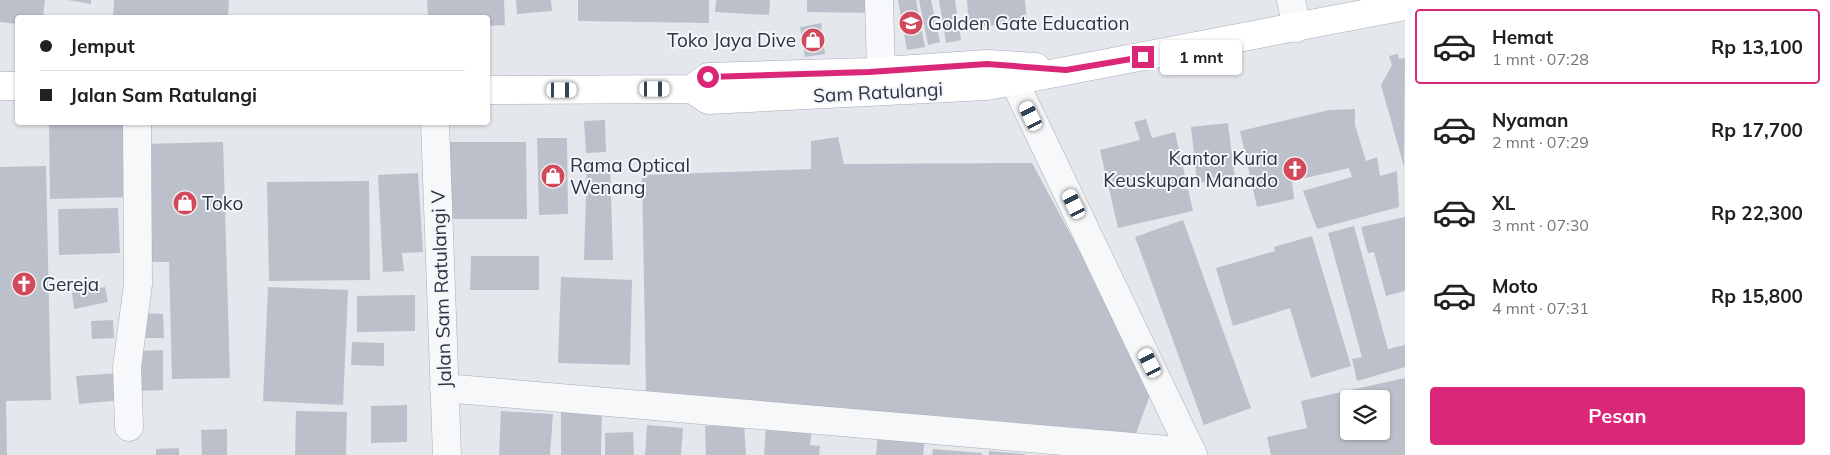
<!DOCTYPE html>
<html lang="id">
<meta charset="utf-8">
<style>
body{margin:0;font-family:Mulish,sans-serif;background:#f6f6f6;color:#202124;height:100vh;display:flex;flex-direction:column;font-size:19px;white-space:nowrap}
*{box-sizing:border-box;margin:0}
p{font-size:16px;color:#757577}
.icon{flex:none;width:28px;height:28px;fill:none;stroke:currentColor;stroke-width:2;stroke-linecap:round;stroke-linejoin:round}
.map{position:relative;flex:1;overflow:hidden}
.panel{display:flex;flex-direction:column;background:#fff;width:425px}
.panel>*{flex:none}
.guide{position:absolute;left:15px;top:15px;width:475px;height:110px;border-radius:5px;box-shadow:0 1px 4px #0004;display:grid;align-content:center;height:110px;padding:0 25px;background:#fff}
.controls{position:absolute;left:1340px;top:390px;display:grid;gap:10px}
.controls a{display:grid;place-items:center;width:50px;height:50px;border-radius:5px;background:#fff;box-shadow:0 1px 4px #0004;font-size:25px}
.end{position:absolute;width:22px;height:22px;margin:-11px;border:6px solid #db2777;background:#fff;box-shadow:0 0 0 2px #fff}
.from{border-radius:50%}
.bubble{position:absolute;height:35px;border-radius:5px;background:#fff;box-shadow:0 1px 4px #0004;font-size:16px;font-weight:700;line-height:35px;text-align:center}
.car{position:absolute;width:15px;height:30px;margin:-15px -8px;border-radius:6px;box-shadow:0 0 4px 1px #0007;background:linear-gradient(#fff 24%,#345 0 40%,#fff 0 76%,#345 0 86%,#fff 0)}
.guide b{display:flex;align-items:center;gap:18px;height:48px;font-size:19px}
.guide b+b{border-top:1px solid #e0e0e0}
.guide i{width:12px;height:12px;background:#202124}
ul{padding:9px 0 0;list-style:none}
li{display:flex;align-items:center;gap:15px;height:75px;margin:0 10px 8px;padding:0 15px;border:2px solid transparent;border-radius:5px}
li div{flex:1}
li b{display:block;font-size:19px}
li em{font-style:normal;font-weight:700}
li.on{border-color:#db2777}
li>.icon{width:45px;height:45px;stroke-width:1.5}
.cta{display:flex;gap:10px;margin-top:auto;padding:10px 25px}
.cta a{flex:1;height:58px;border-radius:5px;background:#db2777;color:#fff;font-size:20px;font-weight:700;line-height:58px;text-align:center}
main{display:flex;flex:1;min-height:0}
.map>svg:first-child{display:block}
</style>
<main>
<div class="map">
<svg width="1405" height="455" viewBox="0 0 1405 455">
<rect width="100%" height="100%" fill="#e4e7ec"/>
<!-- building -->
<path fill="#bbc0ca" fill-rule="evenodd" d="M0 0H45L43 18H18V24L0 22Z
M68 0H91V4Z
M114 0H229L228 18H113Z
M427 0H504L505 25 488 26V18H428Z
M516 0H551L552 11 517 14Z
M578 0H709V23L578 21Z
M716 0H770L769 15 715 12Z
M807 0H874V13L807 12Z
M898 0H916L925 47 907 50Z
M919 0H931L940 42 928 45Z
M939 0H955L961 40 946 43Z
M967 0H1025L1027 23 969 27Z
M821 23 825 54 805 57 800 27Z
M1398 54 1399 59 1405 58 1404 167 1381 85 1392 65 1389 56Z
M1355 109V125L1366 161 1377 157 1380 176 1397 171 1399 207 1317 229 1303 191 1352 177 1349 168 1292 181 1294 199 1257 207 1240 131 1329 110Z
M1146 119 1152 138 1175 132 1193 211 1118 228 1100 150 1140 140 1134 122Z
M605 120 606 152 586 153 584 121Z
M131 122 133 197 50 199 49 123Z
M1228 123 1235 179 1197 183 1191 127Z
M838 137 844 164 1032 163 1153 387 1135 436 646 391 642 175 811 169V141Z
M537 138H567L568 214 539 215Z
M223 142 230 378 172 379 169 262H146L143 144Z
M446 142H526L527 219H446Z
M587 160H610L613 260H584Z
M46 166 51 400 6 401 7 455H0V167Z
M418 173 423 252 402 253 404 271 383 272 378 175Z
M369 181 370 280 269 281 267 182Z
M118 208 120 253 59 255 58 209Z
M1405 217V291L1386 296 1374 252 1368 253 1361 227Z
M1183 220 1251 408 1204 425 1135 237Z
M1354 226 1388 349 1405 345V367L1357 381 1352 359 1362 357 1328 233Z
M1312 236 1351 366 1311 378 1290 308 1233 326 1216 268 1275 251 1274 247Z
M471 256H539V290H470Z
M561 277 632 280 630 365 558 363Z
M105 287 108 302 74 309 72 293Z
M268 287 348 290 343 405 263 401Z
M415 295V331L357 332V296Z
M140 313 163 314 164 338H141Z
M113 320 114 338 92 339 91 321Z
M352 342 384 343V366L351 365Z
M163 350V390L140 391V351Z
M119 373 122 400 79 404 76 376Z
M1405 378V455H1271L1267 437 1307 428 1301 401ZM1349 399H1381V431H1349Z
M407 405V442L371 443V406Z
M561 407 602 408 601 455H561Z
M296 411 347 412 346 455H295Z
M501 411 553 414 550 455H499Z
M744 424 746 455H706L705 426Z
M766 424 812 429 810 445 820 446 819 455H764Z
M647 425 683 428 681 455H645Z
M227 429V455H202L201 430Z
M633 432 634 455H605V433Z
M878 435 925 440 923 455H876Z
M179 448V455H156V449Z
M933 449 982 453V455H932Z
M989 451 1025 454V455H989Z"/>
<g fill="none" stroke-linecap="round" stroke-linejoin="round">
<defs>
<path id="minor" d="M879 0 881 71
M1291 0 1297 28
M1014 81 1193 455
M435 122 447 455
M444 388 1192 452
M129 427 127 367 138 284 137 122"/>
<path id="major" d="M0 86H18
M692 89 708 100 987 86 1405 6
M692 89 708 77 869 72 987 64 1036 67
M488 90 692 89"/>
</defs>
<!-- minor casing -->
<use href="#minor" stroke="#a9aeb7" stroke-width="29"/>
<!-- major casing -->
<use href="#major" stroke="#a3abb8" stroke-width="29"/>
<!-- minor -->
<use href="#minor" stroke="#f7f8fa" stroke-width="28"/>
<!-- major -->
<use href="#major" stroke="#fff" stroke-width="28"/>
</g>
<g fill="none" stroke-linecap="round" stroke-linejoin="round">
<!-- route -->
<path stroke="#db2777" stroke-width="6" d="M708 77 869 72 987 64 1066 70 1143 57"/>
</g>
<!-- icons -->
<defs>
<symbol id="school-disc" viewBox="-11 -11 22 22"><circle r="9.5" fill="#d1495b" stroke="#f4f6f9"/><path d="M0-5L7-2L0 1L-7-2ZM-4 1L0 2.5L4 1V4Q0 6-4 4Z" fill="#fff"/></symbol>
<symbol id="shop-disc" viewBox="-11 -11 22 22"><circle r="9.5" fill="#d1495b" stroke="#f4f6f9"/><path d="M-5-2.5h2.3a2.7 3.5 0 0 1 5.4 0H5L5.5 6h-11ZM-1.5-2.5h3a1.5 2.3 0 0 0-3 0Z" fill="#fff"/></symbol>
<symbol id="church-disc" viewBox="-11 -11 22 22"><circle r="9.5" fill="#d1495b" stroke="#f4f6f9"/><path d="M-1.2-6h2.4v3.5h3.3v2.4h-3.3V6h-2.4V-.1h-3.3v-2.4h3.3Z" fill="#fff"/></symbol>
</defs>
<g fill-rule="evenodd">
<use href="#school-disc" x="897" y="9" width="28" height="28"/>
<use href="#shop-disc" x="799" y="26" width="28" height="28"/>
<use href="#church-disc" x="1281" y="155" width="28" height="28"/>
<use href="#shop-disc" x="539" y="162" width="28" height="28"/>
<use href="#shop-disc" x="171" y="189" width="28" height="28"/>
<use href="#church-disc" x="10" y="270" width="28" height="28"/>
</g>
<g text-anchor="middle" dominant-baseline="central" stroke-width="4" stroke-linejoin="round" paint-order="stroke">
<!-- poi labels -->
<g font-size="19" fill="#2b3445" stroke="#f4f6f9" text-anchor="start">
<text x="928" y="23">Golden Gate Education</text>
<text x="796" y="40" text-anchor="end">Toko Jaya Dive</text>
<text x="1278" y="158" text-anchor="end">Kantor Kuria<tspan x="1278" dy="22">Keuskupan Manado</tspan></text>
<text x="570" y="165">Rama Optical<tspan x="570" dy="22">Wenang</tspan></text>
<text x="202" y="203">Toko</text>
<text x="42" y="284">Gereja</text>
</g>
<!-- street labels -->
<g font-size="19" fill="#2b3445" stroke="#f4f6f9">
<text transform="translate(878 92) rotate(-3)">Sam Ratulangi</text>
<text transform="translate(441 289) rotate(-92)">Jalan Sam Ratulangi V</text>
</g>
</g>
</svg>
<div class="controls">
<a><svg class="icon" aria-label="layers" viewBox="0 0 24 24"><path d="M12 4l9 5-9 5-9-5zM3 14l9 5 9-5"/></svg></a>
</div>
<i class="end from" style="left:708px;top:77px"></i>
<i class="end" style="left:1143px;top:57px"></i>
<div class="bubble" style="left:1160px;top:40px;width:82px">1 mnt</div>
<i class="car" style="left:655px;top:89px;rotate:90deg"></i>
<i class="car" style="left:562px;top:90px;rotate:90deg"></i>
<i class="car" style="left:1031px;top:116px;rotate:334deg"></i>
<i class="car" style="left:1074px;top:204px;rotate:334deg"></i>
<i class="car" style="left:1150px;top:363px;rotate:334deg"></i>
<div class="guide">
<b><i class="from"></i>Jemput</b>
<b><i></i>Jalan Sam Ratulangi</b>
</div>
</div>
<section class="panel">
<ul>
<li class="on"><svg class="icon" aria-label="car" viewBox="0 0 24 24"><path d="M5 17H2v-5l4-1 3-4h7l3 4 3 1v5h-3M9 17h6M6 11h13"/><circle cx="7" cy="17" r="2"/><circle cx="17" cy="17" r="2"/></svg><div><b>Hemat</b><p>1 mnt · 07:28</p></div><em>Rp 13,100</em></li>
<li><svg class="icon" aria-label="car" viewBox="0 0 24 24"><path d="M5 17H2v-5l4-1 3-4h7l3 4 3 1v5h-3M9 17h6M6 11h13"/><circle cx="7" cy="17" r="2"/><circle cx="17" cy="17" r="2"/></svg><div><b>Nyaman</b><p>2 mnt · 07:29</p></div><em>Rp 17,700</em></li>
<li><svg class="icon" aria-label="car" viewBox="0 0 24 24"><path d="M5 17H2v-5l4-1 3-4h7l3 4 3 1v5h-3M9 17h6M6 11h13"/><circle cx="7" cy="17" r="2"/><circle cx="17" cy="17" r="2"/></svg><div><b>XL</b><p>3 mnt · 07:30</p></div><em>Rp 22,300</em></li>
<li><svg class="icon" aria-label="car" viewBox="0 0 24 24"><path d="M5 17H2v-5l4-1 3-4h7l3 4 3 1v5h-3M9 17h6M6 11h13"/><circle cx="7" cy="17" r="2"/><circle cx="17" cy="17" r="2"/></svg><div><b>Moto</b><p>4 mnt · 07:31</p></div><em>Rp 15,800</em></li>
</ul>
<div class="cta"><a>Pesan</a></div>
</section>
</main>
